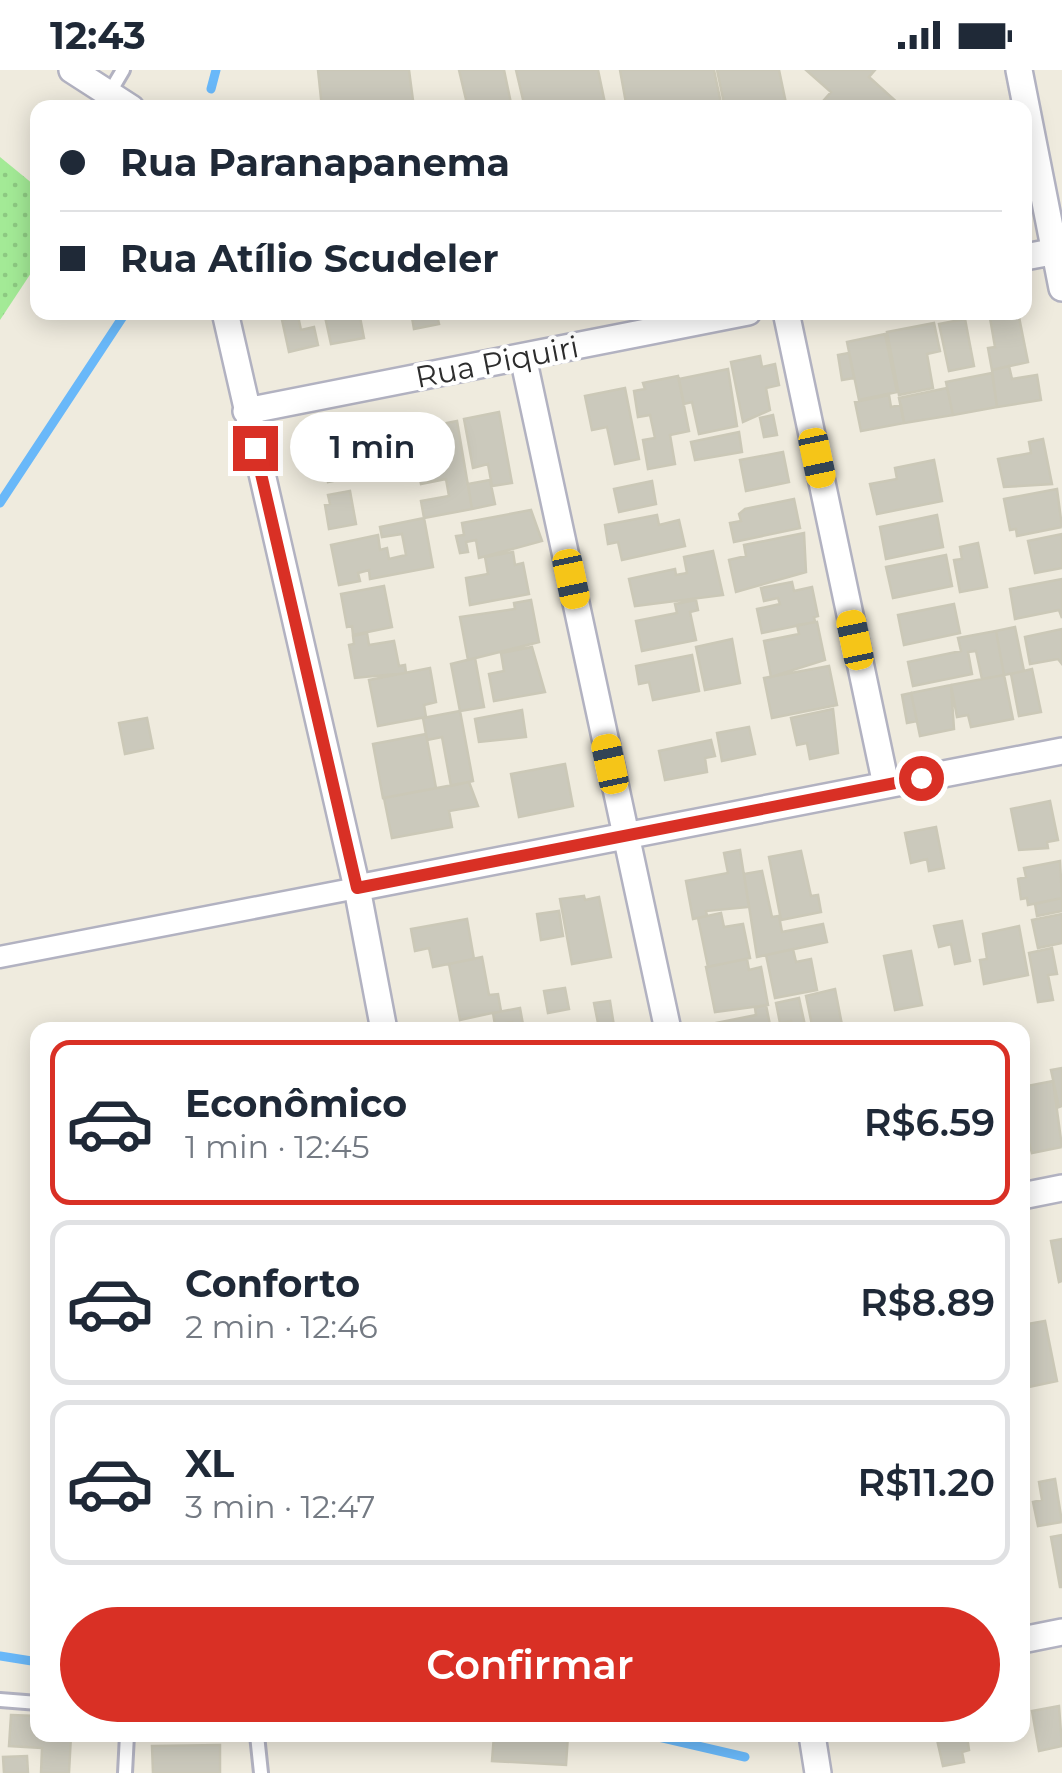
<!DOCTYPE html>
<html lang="pt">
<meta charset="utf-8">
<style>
body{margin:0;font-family:Montserrat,sans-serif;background:#f6f6f7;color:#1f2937;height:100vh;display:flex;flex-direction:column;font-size:38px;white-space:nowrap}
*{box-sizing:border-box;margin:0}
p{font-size:32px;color:#747a83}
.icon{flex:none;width:55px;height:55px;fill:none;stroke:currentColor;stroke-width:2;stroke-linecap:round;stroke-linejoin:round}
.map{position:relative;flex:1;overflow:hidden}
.side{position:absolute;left:30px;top:952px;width:1000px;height:720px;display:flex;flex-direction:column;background:#fff;border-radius:20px;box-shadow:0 5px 25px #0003}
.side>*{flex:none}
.guide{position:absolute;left:30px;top:30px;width:1002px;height:220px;border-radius:20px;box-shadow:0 5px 25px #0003;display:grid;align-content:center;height:220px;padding:0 30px;background:#fff}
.end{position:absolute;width:45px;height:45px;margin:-22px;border:12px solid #d93025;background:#fff;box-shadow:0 0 0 5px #fff}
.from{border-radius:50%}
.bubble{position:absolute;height:70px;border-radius:35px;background:#fff;box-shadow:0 5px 25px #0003;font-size:32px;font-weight:600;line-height:70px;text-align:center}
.car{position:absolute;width:30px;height:60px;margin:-30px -15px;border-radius:12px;box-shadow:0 0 8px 2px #0007;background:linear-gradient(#f5c518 24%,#345 0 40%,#f5c518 0 76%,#345 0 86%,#f5c518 0)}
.guide b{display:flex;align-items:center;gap:35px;height:95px;font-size:38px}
.guide b+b{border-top:2px solid #e0e1e3}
.guide i{width:25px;height:25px;background:#1f2937}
ul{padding:18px 0 0;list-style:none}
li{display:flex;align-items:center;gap:30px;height:165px;margin:0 20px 15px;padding:0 10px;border:5px solid #e0e1e3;border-radius:20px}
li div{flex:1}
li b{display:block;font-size:38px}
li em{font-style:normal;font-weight:600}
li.on{border-color:#d93025}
li>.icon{width:90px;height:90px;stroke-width:1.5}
.action{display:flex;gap:20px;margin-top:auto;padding:20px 30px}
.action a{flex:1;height:115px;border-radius:60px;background:#d93025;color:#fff;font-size:40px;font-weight:600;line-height:115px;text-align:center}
.status{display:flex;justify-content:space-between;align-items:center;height:70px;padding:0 50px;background:#fff;direction:ltr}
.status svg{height:28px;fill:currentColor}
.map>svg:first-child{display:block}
</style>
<div class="status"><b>12:43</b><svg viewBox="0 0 49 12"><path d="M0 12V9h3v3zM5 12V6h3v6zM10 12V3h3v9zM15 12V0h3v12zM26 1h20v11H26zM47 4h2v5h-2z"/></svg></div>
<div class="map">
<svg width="1062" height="1703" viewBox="0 0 1062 1703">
<defs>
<pattern id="grass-dots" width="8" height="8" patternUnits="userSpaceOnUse" patternTransform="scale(2.5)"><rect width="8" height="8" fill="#a3ea96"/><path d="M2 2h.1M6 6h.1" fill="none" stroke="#8dc982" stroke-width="1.8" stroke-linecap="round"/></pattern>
</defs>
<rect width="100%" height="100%" fill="#efebde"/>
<!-- grass -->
<path fill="url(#grass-dots)" d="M0 87 33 114 37 123V194L0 250Z"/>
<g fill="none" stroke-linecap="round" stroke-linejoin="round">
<!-- stream -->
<path stroke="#69b8f9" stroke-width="9" d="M211 19 216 0
M0 433 126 242
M0 1586 38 1592
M650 1665 745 1687"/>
</g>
<!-- building -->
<path fill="#cbc9bc" stroke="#cbc8b7" stroke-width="2.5" d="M318 0H409L414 38H322Z
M459 0H504L512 38H468Z
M516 0H598L606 38H525Z
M620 0H714L722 38H618L626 33Z
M717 0H779L787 38H725Z
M806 0H875L869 7 901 36 862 38 857 33 853 38H817L831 22Z
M324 242H359L364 268 331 274Z
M411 242H447V243L437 245 439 254 414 259Z
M989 242H1018L1028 292 992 300 988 278 995 277Z
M298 246 301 260 314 257 318 275 289 282 282 250Z
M965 249 974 296 949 301 939 254Z
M934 253 940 281 927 284 933 318 899 325 887 262Z
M885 264 897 322 859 330 847 272Z
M849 283 854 308 842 310 838 285Z
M760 286 762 297 775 294 779 315 766 318 770 340 743 352 731 292Z
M1009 296 1012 309 1037 305 1041 330 997 337 992 300Z
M728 299 737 356 699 364 692 332 684 334 679 309Z
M992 303 997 337 953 345 946 312Z
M678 306 689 361 670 365 675 394 648 399 643 370 655 368 650 345 638 347 634 321 645 319 643 313Z
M625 318 639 389 615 394 607 357 592 360 585 326Z
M947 318 953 345 904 353 899 328Z
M889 325 891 337 901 335 904 353 861 361 855 332Z
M499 342 512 413 492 416 488 394 473 398 464 349Z
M773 345 777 365 764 367 760 348Z
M457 351 472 439 424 448 421 431 449 426 446 409 421 414 411 360Z
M406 360 413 404 386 409 384 399 369 402 367 391 358 393 354 370Z
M739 362 742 382 695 390 691 372Z
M1043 369 1052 414 1004 417 998 389 1031 383 1029 372Z
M347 374 353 407 328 412 322 379Z
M783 382 789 412 746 421 740 390Z
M934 390 942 431 877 444 870 414 897 409 895 398Z
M490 410 495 434 472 439 468 414Z
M652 411 656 434 619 442 614 419Z
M1057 419 1062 457 1017 466 1016 459 1010 460 1004 429Z
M350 421 356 454 329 459 325 435 330 434 328 425Z
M794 429 800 458 734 472 730 453 741 451 739 444 745 439Z
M531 440 542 471 479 488 476 470 466 472 468 482 460 483 456 466 464 465 462 453Z
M657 445 659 455 679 450 685 476 622 490 618 472 608 474 605 455Z
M937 445 943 477 886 489 880 457Z
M424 448 433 497 370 509 369 500 358 503 360 511 339 515 331 475 378 465 380 480 387 478 389 489 406 485 402 464 382 467 380 457Z
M804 463 806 502 736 522 729 490 746 486 744 475Z
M1062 464V498L1035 503 1028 471Z
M978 473 987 517 960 522 954 490 962 489 960 477Z
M713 481 723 525 635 536 629 509 675 499 676 505 687 503 684 487Z
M513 482 515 495 523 493 529 524 470 535 466 508 488 504 485 487Z
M946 485 952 516 893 528 886 497Z
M1062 509V548L1059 540 1015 549 1010 519Z
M792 512 794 521 812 517 818 546 814 547 815 552 762 563 757 539 780 534 778 528 764 531 761 518Z
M384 516 392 557 353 565 352 556 347 557 341 524Z
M531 530 539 572 468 590 460 547 515 539 514 533Z
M696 530 698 540 690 542 696 570 642 581 636 551 677 543 675 534Z
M954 534 960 563 904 575 898 545Z
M817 552 825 590 771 607 764 571 799 564 797 555Z
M1015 557 1024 601 1004 605 996 561Z
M1062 559V594L1058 589 1030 594 1025 567Z
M996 561 1004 605 982 609 976 581 968 582 972 604 913 616 908 592 961 581 958 568Z
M367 563 369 575 394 571 399 596 405 595 406 603 355 608 349 575 354 574 353 566Z
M732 569 740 613 705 620 696 577Z
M532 577 545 622 494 631 489 604 504 601 501 583Z
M692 585 699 621 653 630 649 612 639 614 636 596Z
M475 588 484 637 460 641 451 594Z
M829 596 837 635 772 648 764 608Z
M430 598 436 632 424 635 426 647 378 656 369 610Z
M1032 599 1041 642 1019 646 1011 604Z
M1004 605 1013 649 971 657 968 645 957 647 951 615Z
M951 615 954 659 920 666 911 623Z
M911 623 917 651 907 653 902 625Z
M833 639 838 683 810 689 807 673 797 675 791 648Z
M522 640 526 667 479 672 475 649Z
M460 641 473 711 451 716 442 667 427 670 423 648Z
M147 648 153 678 125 684 119 653Z
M749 657 755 684 722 691 717 663Z
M426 664 436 718 383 728 373 674Z
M711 670 715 686 705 688 707 702 665 710 659 681Z
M565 694 573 736 519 747 511 704Z
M469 712 478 736 449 741 452 757 392 768 384 728Z
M1050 731 1058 770 1047 772 1048 778 1019 780 1011 739Z
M936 757 944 798 929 801 927 789 911 793 905 763Z
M740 780 749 837 706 841 707 846 693 849 686 811 728 803 724 783Z
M801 781 811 826 818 825 821 842 781 850 769 787Z
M1060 791 1062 828 1028 835 1027 828 1021 829 1018 809 1026 807 1024 798Z
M762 801 772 847 779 846 782 862 823 854 827 872 757 887 744 804Z
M584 826 585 830 599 827 611 887 572 894 560 829Z
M1062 828V841L1037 846 1035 834Z
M559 841 563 866 541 870 537 844Z
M721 843 724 857 743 854 750 888 708 897 698 848Z
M1062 844V873L1038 878 1032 850Z
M467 849 474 889 433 897 429 878 415 881 411 859Z
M962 851 970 891 955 894 951 874 939 877 934 856Z
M1019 856 1028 905 984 914 980 890 987 889 983 864Z
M1052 878 1057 904 1048 905 1053 930 1038 932 1029 883Z
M793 879 796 892 811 889 817 920 775 928 766 885Z
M911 881 922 935 895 940 884 886Z
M482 887 489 925 498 924 501 941 460 950 449 894Z
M747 889 749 900 761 897 768 935 715 942 706 897Z
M565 918 569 939 548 943 544 921Z
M835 919 843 960H813L806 926Z
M799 928 806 960H793L791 951 780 953 776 933Z
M610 931 614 956 599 958 594 933Z
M766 935 771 960H717L716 953 756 945 755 938Z
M520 938 524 960H513L512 952 495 955 493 943Z
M1062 998V1036L1059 1037 1051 1000Z
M1053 1011 1062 1077 1032 1083 1022 1049V1017Z
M1062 1169V1211L1059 1212 1051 1171Z
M1045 1251 1057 1311 1029 1317 1022 1255Z
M1055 1409 1062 1452 1038 1456 1033 1432 1042 1430 1039 1412Z
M1062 1465V1517H1060L1051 1467Z
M1059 1636 1062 1676 1039 1681 1032 1641Z
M11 1645 38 1646V1665H71L69 1703H41L42 1678 9 1676Z
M494 1665H568L566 1695 492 1691Z
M936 1665 967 1666 969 1680 962 1682 964 1692 943 1696Z
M220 1675V1703H153L152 1676Z
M27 1686 28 1703H4L3 1687Z"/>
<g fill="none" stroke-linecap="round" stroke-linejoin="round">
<defs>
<path id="service" d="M110 22 123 0
M0 1630 38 1633
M257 1665 261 1703
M125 1703 127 1665"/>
<path id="pedestrian" d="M0 887 357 818"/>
<path id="minor" d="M72 0 131 38
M1019 0 1062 218
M1025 187 1062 180
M225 242 357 818 384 960
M786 242 886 715
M523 287 668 960
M246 341 748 242
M357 818 1062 681
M1022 1126 1062 1118
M1022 1570 1062 1562
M812 1665 818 1703"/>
</defs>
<!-- service casing -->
<use href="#service" stroke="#b2b2c1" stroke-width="18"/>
<!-- pedestrian casing -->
<use href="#pedestrian" stroke="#b2b2c1" stroke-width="25"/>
<!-- minor casing -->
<use href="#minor" stroke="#b2b2c1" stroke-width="30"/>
<!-- service -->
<use href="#service" stroke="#fff" stroke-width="12"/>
<!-- pedestrian -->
<use href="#pedestrian" stroke="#fff" stroke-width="20"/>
<!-- minor -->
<use href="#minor" stroke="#fff" stroke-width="25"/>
</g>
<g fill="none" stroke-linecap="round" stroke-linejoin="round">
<!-- route -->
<path stroke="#d93025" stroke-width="12" d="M255 378 357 818 921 708"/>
</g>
<g text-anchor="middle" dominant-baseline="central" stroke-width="8" stroke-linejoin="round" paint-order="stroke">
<!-- street labels -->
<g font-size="30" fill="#2d2d2d" stroke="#fff">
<text transform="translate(497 292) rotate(-11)">Rua Piquiri</text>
</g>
</g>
</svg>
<i class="end from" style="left:921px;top:708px"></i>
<i class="end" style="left:255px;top:378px"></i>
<div class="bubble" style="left:290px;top:342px;width:165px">1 min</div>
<i class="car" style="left:817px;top:388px;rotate:168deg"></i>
<i class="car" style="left:571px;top:509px;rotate:168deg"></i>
<i class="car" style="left:855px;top:570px;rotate:348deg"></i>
<i class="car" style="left:610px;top:694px;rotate:348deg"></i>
<div class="guide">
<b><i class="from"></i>Rua Paranapanema</b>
<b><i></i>Rua Atílio Scudeler</b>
</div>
<section class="side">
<ul>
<li class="on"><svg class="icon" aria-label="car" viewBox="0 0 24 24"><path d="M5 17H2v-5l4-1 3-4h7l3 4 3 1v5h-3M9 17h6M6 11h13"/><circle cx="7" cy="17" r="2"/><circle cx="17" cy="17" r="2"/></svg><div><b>Econômico</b><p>1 min · 12:45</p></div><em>R$6.59</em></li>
<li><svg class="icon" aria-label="car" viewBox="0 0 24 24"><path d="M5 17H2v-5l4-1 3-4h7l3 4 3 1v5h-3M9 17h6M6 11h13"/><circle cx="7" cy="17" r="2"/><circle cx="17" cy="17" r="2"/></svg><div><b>Conforto</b><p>2 min · 12:46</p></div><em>R$8.89</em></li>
<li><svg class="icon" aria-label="car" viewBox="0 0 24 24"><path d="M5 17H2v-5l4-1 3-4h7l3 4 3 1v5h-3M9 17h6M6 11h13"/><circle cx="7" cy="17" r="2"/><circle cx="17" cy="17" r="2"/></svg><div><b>XL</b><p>3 min · 12:47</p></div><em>R$11.20</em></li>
</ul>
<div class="action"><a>Confirmar</a></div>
</section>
</div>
